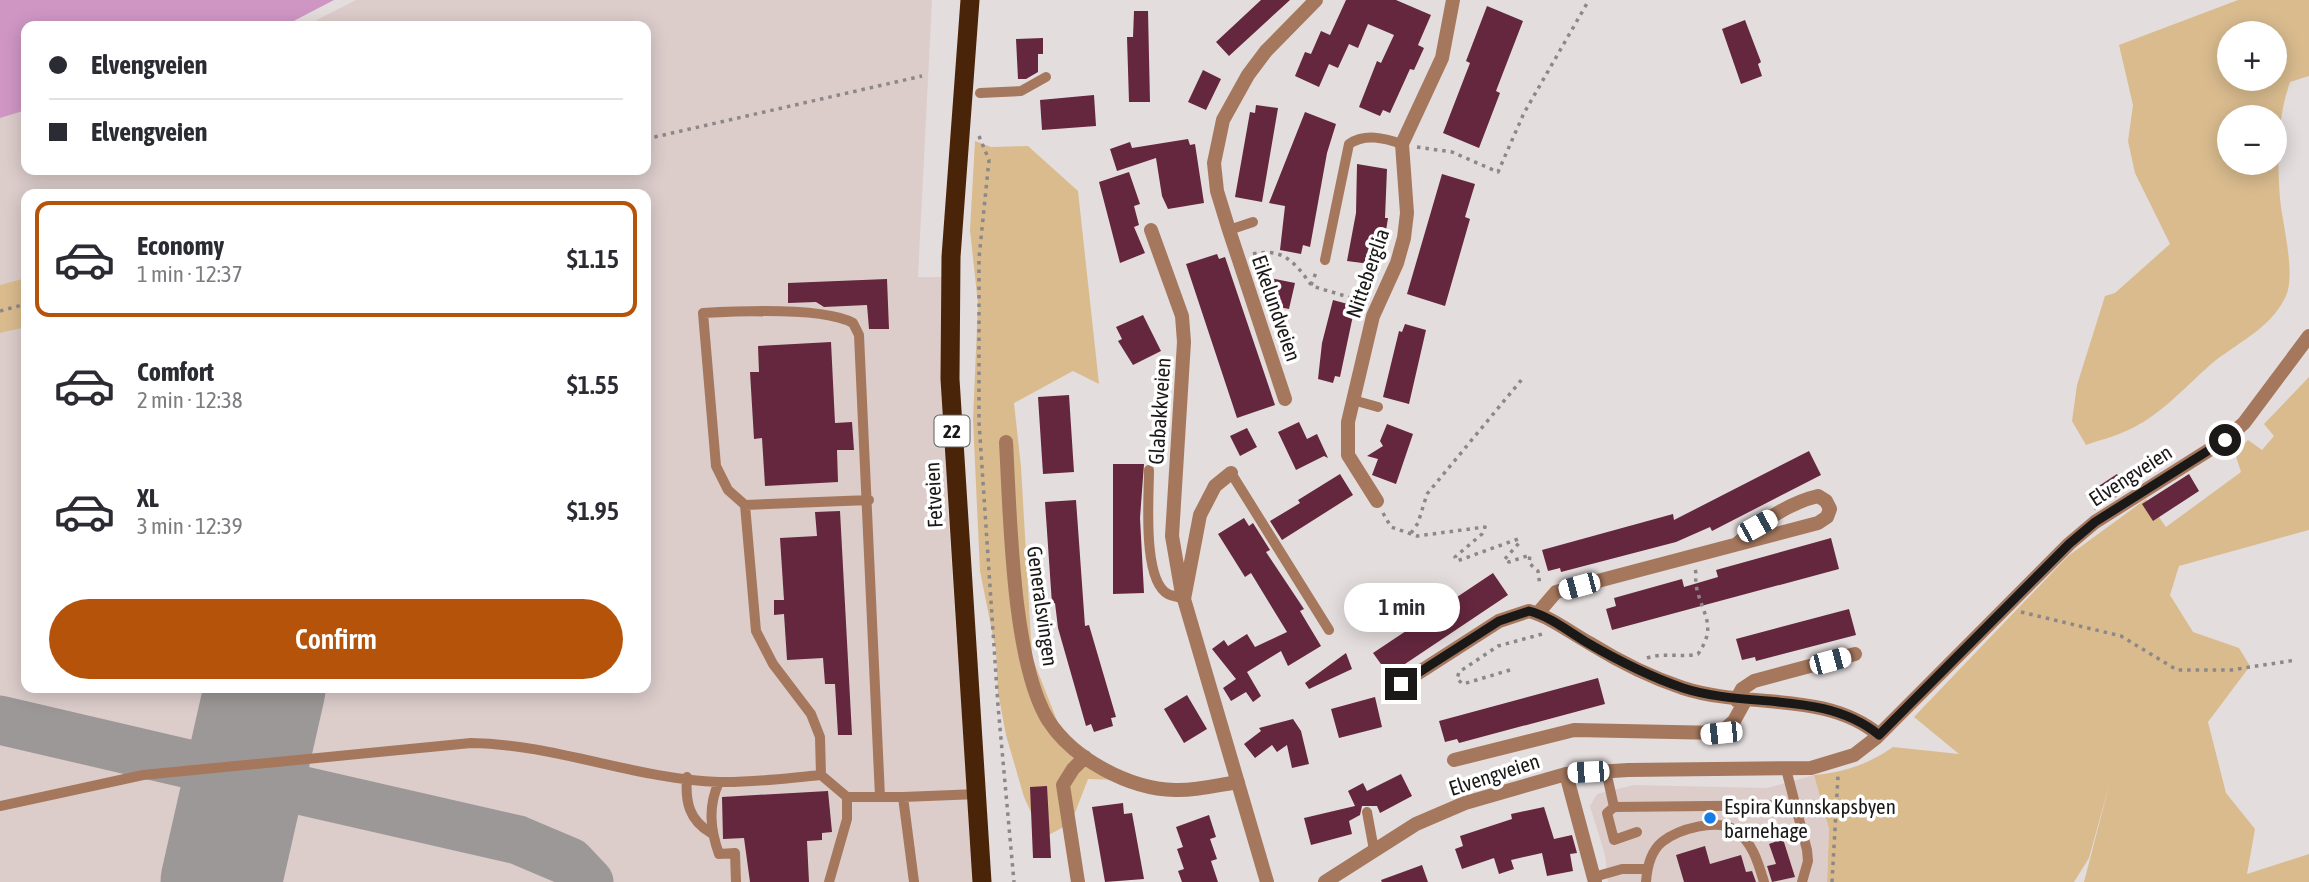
<!DOCTYPE html>
<meta charset="utf-8">
<style>
body{margin:0;font-family:"Asap Condensed",sans-serif;background:#f2f2f3;color:#2b2b33;height:100vh;display:flex;flex-direction:column;font-size:26px;white-space:nowrap}
*{box-sizing:border-box;margin:0}
p{font-size:23px;color:#7c7c81}
.icon{flex:none;width:38px;height:38px;fill:none;stroke:currentColor;stroke-width:2;stroke-linecap:round;stroke-linejoin:round}
.map{position:relative;flex:1;overflow:hidden}
.panel{position:absolute;left:21px;top:189px;width:630px;height:504px;display:flex;flex-direction:column;background:#fff;border-radius:14px;box-shadow:0 4px 18px #0003}
.panel>*{flex:none}
.top-card{position:absolute;left:21px;top:21px;width:630px;height:154px;border-radius:14px;box-shadow:0 4px 18px #0003;display:grid;align-content:center;height:154px;padding:0 28px;background:#fff}
.buttons{position:absolute;left:2217px;top:21px;display:grid;gap:14px}
.buttons a{display:grid;place-items:center;width:70px;height:70px;border-radius:50%;background:#fff;box-shadow:0 4px 18px #0003;font-size:35px}
.end{position:absolute;width:32px;height:32px;margin:-16px;border:9px solid #1b1918;background:#fff;box-shadow:0 0 0 4px #fff}
.from{border-radius:50%}
.bubble{position:absolute;height:49px;border-radius:24px;background:#fff;box-shadow:0 4px 18px #0003;font-size:23px;font-weight:600;line-height:49px;text-align:center}
.car{position:absolute;width:21px;height:42px;margin:-21px -10px;border-radius:9px;box-shadow:0 0 5px 2px #0007;background:linear-gradient(#fff 24%,#345 0 40%,#fff 0 76%,#345 0 86%,#fff 0)}
.top-card b{display:flex;align-items:center;gap:24px;height:66px;font-size:26px}
.top-card b+b{border-top:2px solid #e1e1e2}
.top-card i{width:18px;height:18px;background:#2b2b33}
ul{padding:12px 0 0;list-style:none}
li{display:flex;align-items:center;gap:21px;height:116px;margin:0 14px 10px;padding:0 14px;border:4px solid transparent;border-radius:14px}
li div{flex:1}
li b{display:block;font-size:26px}
li em{font-style:normal;font-weight:600}
li.active{border-color:#b45309}
li>.icon{width:63px;height:63px;stroke-width:1.5}
.button{display:flex;gap:14px;margin-top:auto;padding:14px 28px}
.button a{flex:1;height:80px;border-radius:42px;background:#b45309;color:#fff;font-size:28px;font-weight:600;line-height:80px;text-align:center}
.map>svg:first-child{display:block}
</style>
<div class="map">
<svg width="2309" height="882" viewBox="0 0 2309 882">
<rect width="100%" height="100%" fill="#e4dddd"/>
<!-- built -->
<path fill="#dccdcb" fill-rule="evenodd" d="M356 0H932L918 277H946L948 512 967 788 979 882H0V116L26 110V170H646V26H305ZM26 194H646V688H26Z
M1814 775 1829 829 1827 882H1608L1605 855 1590 806 1597 794 1634 785 1767 788Z"/>
<!-- green -->
<path fill="#d9bb8e" fill-rule="evenodd" d="M2238 0H2309V76L2290 82C2277 119 2277 159 2280 198 2282 223 2297 276 2285 298 2269 330 2236 343 2210 365 2184 388 2159 417 2126 431 2114 437 2099 440 2086 445L2072 421 2077 385 2105 296 2115 293 2170 244 2135 173 2128 141 2133 105 2119 45ZM2230 33H2275V79H2230ZM2275 117V163H2230V117Z
M975 141 991 147 1028 146 1078 191 1099 384 1073 371 1014 403 1021 467 1032 657 1071 756 1122 780 1088 779 1071 823 1043 838 1024 797 1006 735 998 692 996 651 980 571 973 420 978 304 970 230Z
M26 278V327L0 333V285Z
M2309 377V530L2179 566 2170 595 2193 632 2239 648 2250 666 2208 722 2226 793 2255 829 2247 874 2309 854V882H2084L2110 782 2089 858 2074 882H1827L1829 829 1814 775C1845 772 1867 765 1893 747L1959 754 1914 717 2068 556 2146 499 2166 527 2241 472 2235 453 2248 440 2262 450 2274 436 2264 424Z"/>
<!-- water -->
<path fill="#cf96c4" d="M0 0H334L284 26H26V110L0 118Z"/>
<g fill="none" stroke-linecap="round" stroke-linejoin="round">
<!-- taxiway -->
<path stroke="#9d9898" stroke-width="49" d="M0 720 210 769 226 781 238 805 252 789 269 783 518 840 570 862 589 882"/>
<!-- runway -->
<path stroke="#9d9898" stroke-width="121" d="M221 882 265 688"/>
</g>
<!-- building -->
<path fill="#64273e" d="M1261 0H1290L1229 56 1216 42Z
M1346 0H1396L1431 15 1418 45 1424 48 1414 70 1410 69 1390 113 1383 110 1380 116 1359 107 1377 61 1381 63 1394 35 1368 24 1358 48 1349 44 1338 68 1329 64 1319 87 1295 76 1305 52 1311 54 1321 31 1330 35Z
M1487 6 1523 21 1496 91 1500 93 1479 148 1443 133 1470 63 1466 61Z
M1134 11H1148L1150 102H1129L1127 37H1133Z
M1745 20 1761 62 1758 64 1762 76 1741 84 1722 29Z
M1043 38V54H1038V72L1026 79H1018L1016 39Z
M1203 70 1221 79 1206 110 1188 102Z
M1094 95 1096 126 1042 130 1040 100Z
M1256 105 1278 108 1262 202 1235 197 1250 112 1255 113Z
M1305 112 1336 124 1327 153 1310 247 1303 245 1301 254 1280 250 1285 206 1269 203Z
M1188 139 1190 145 1195 144 1204 203 1168 209 1162 196 1156 158 1117 171 1110 149 1130 142 1132 148Z
M1357 164 1387 169 1385 218H1388L1384 243H1381L1378 259 1370 258V264L1347 261 1356 213Z
M1129 172 1140 204 1134 206 1139 225 1134 227 1145 253 1120 263 1099 182Z
M1442 174 1475 184 1465 217 1470 219 1445 306 1407 294Z
M1217 254 1219 259 1225 257 1275 405 1237 418 1186 264Z
M1265 277 1295 283 1289 309 1264 304 1261 296Z
M887 279 889 329H869L867 305 824 307 816 302 788 303V283Z
M1333 300 1355 306 1340 377 1335 376 1333 383 1318 379 1322 343Z
M1143 315 1161 351 1133 365 1118 341 1122 339 1116 327Z
M1405 324 1426 330 1409 404 1383 397 1399 331 1402 332Z
M831 342 835 423 852 422 854 450H837L838 482 765 486 762 438 754 439 750 372H759L758 346Z
M1069 395 1074 472 1043 474 1038 397Z
M1299 422 1307 439 1317 434 1328 458 1324 456 1296 470 1278 432Z
M1387 424 1413 434 1396 484 1372 475 1378 459 1367 456 1383 446 1380 441Z
M1247 428 1257 447 1240 456 1230 436Z
M1809 451 1821 475 1712 531 1710 527 1676 542 1561 572 1560 568 1548 571 1542 550 1673 514 1674 520Z
M1113 464H1144L1140 518 1144 593 1113 594Z
M1340 474 1353 495 1282 540 1270 521 1300 503 1298 500Z
M2117 474 2127 490 2095 510 2085 495Z
M2189 474 2199 491 2153 521 2142 504Z
M1076 500 1085 626 1089 625 1116 717 1111 718 1113 726 1094 732 1091 724 1086 726 1058 628 1055 603 1052 604 1045 502Z
M840 511 852 735H838L835 684H825L823 658 787 660 784 614 774 615V600H784L780 538 817 536 815 512Z
M1244 518 1249 526 1253 523 1270 550 1266 552 1304 609 1300 611 1321 646 1288 666 1281 651 1247 672 1261 696 1253 702 1246 692 1231 701 1223 688 1236 679 1212 649 1224 640 1228 646 1247 634 1255 647 1287 632 1251 573 1245 577 1218 534Z
M1831 538 1839 569 1612 630 1606 609 1616 606 1614 598 1682 579 1684 587 1718 577 1716 570Z
M1493 573 1508 595 1399 668 1396 664 1386 671 1373 653Z
M1849 609 1856 635 1756 661 1755 657 1742 660 1736 639Z
M1346 653 1352 669 1309 689 1305 683Z
M1598 678 1605 704 1459 743 1457 739 1445 742 1439 721Z
M1187 695 1207 729 1184 743 1164 709Z
M1375 697 1382 727 1339 738 1331 709Z
M1293 719 1301 731 1309 764 1292 768 1287 745 1277 752 1272 745 1255 758 1244 744 1261 731 1259 728Z
M1401 774 1412 796 1380 813 1377 806H1362L1360 815 1349 821 1352 834 1311 845 1304 818 1355 806 1348 791 1363 783 1367 791Z
M1047 786 1051 858H1033L1030 787Z
M828 791 832 832 822 833V840L807 841 809 882H750L744 838 723 839 722 797Z
M1123 803 1124 814 1132 813 1144 879 1105 882 1092 807Z
M1544 807 1554 839 1572 835 1577 853 1570 854 1573 871 1547 876 1542 853 1511 860 1514 869 1499 874 1494 858 1462 869 1455 849 1463 846 1460 836 1512 819 1511 814Z
M1209 815 1216 837 1210 839 1217 859 1211 861 1218 882H1182L1178 871 1184 869 1177 849 1183 847 1176 827Z
M1783 839 1795 877 1772 882 1767 866 1776 864 1769 844Z
M1705 846 1710 864 1741 855 1746 872 1752 871 1756 882H1684L1676 855Z
M1422 865 1428 882H1382L1381 880Z"/>
<g fill="none" stroke-linecap="round" stroke-linejoin="round">
<!-- path -->
<path stroke="#8d8888" stroke-width="3.5" stroke-dasharray="3.5 5" stroke-linecap="butt" d="M979 136 989 160 979 258V422L998 706 1014 882
M646 139 922 76
M1417 147 1452 152 1498 172 1524 113 1589 0
M1253 254C1284 247 1296 264 1312 286L1365 302
M1311 285 1317 270
M0 311 26 304
M1383 513 1391 527 1417 536 1485 527 1482 534 1455 557 1457 561 1518 539 1519 543 1504 560 1509 562 1530 555 1529 563 1538 571 1540 586
M1411 533 1418 523 1427 494 1523 378
M2021 612 2121 636 2177 670H2231L2296 660
M1647 658C1665 652 1681 658 1698 654 1718 625 1702 615 1696 585 1695 580 1697 575 1695 569
M1510 670 1463 684 1457 679 1459 672 1498 646 1546 633
M1832 882 1838 776"/>
<!-- service -->
<path stroke="#a5785e" stroke-width="10" d="M980 93 1021 91 1046 77
M1229 230 1253 222
M1325 260 1349 144C1365 133 1384 138 1402 144
M1353 400 1378 407
M1149 470C1149 497 1142 580 1168 594 1172 596 1179 597 1184 599
M1231 473 1329 630
M869 500 745 505 728 490 716 466 703 313C738 311 824 307 853 323L859 335 880 797
M745 505 756 631 773 664 811 714 820 737 821 775
M1786 769 1807 850 1808 861 1802 882
M1606 771 1614 807 1796 805
M687 777C685 802 689 820 711 833
M719 782C708 806 710 829 719 854L735 853 736 882
M903 797 978 794
M0 806 143 775 471 743C555 744 635 779 719 782 752 783 787 778 821 775L847 797H903L914 882
M1614 807 1607 813 1614 840 1637 832
M1367 812 1374 850
M1594 877 1622 869H1647
M829 882 847 819V797
M1646 882C1647 867 1650 852 1662 842 1678 829 1717 818 1735 830 1753 843 1758 862 1764 882"/>
<!-- minor -->
<path stroke="#a5785e" stroke-width="14" d="M1151 230 1182 316 1184 342 1172 536 1182 594
M1285 399 1229 230 1217 191 1214 163 1223 120 1248 75 1266 51 1316 0
M1006 442C1010 512 1012 662 1048 720 1073 759 1129 789 1175 790 1196 791 1218 785 1238 782
M1231 473 1215 486 1200 515 1184 599 1267 882
M1377 501 1348 455V422L1373 316 1397 263 1404 238 1407 213 1402 144 1442 58 1453 0
M1538 613 1556 592 1818 523 1827 517 1830 509 1826 501 1818 496C1788 503 1760 523 1738 543
M1401 684 1499 621 1529 611C1551 617 1571 633 1591 644 1620 662 1650 677 1683 688 1747 709 1825 690 1879 735
M1736 700 1742 689 1754 681 1855 654
M1454 760 1574 730 1721 733 1734 721 1745 701
M1566 774 1595 882
M1078 882 1063 785 1073 769 1085 757
M1325 882 1416 824 1465 803 1566 774 1628 770 1811 768 1854 755 1876 738 2069 544 2095 522 2225 440 2244 423 2309 336"/>
<!-- trunk -->
<path stroke="#4a2409" stroke-width="19" d="M970 0 951 257 950 379 982 882"/>
</g>
<g fill="none" stroke-linecap="round" stroke-linejoin="round">
<!-- route -->
<path stroke="#1b1918" stroke-width="9" d="M1401 684 1499 621 1529 611C1549 616 1568 631 1586 642 1617 660 1648 676 1683 688 1747 709 1825 690 1879 735L2069 544 2095 522 2225 440"/>
</g>
<!-- markers -->
<circle fill="#187ce4" stroke="#fff" stroke-width="2.5" cx="1710" cy="818" r="7"/>
<g text-anchor="middle" dominant-baseline="central" stroke-width="7" stroke-linejoin="round" paint-order="stroke">
<!-- shield labels -->
<rect fill="#fff" stroke="#5f5e5d" stroke-width="2" x="934.5" y="415.5" width="35" height="31" rx="5"/>
<g font-size="19" font-weight="bold" fill="#1b1918">
<text x="952" y="431">22</text>
</g>
<!-- street labels -->
<g font-size="21" fill="#1b1918" stroke="#fff">
<text transform="translate(1367 273) rotate(-71)">Nitteberglia</text>
<text transform="translate(1277 308) rotate(71)">Eikelundveien</text>
<text transform="translate(1159 411) rotate(-86)">Glabakkveien</text>
<text transform="translate(2130 475) rotate(-33)">Elvengveien</text>
<text transform="translate(933 495) rotate(-93)">Fetveien</text>
<text transform="translate(1043 606) rotate(82)">Generalsvingen</text>
<text transform="translate(1494 774) rotate(-18)">Elvengveien</text>
</g>
<!-- poi labels -->
<g font-size="21" fill="#1b1918" stroke="#fff" text-anchor="start">
<text x="1724" y="806">Espira Kunnskapsbyen<tspan x="1724" dy="24">barnehage</tspan></text>
</g>
</g>
</svg>
<div class="buttons">
<a>+</a>
<a>−</a>
</div>
<i class="end from" style="left:2225px;top:440px"></i>
<i class="end" style="left:1401px;top:684px"></i>
<div class="bubble" style="left:1344px;top:583px;width:116px">1 min</div>
<i class="car" style="left:1757px;top:526px;rotate:61deg"></i>
<i class="car" style="left:1579px;top:586px;rotate:255deg"></i>
<i class="car" style="left:1830px;top:661px;rotate:75deg"></i>
<i class="car" style="left:1721px;top:733px;rotate:264deg"></i>
<i class="car" style="left:1588px;top:772px;rotate:267deg"></i>
<div class="top-card">
<b><i class="from"></i>Elvengveien</b>
<b><i></i>Elvengveien</b>
</div>
<section class="panel">
<ul>
<li class="active"><svg class="icon" aria-label="car" viewBox="0 0 24 24"><path d="M5 17H2v-5l4-1 3-4h7l3 4 3 1v5h-3M9 17h6M6 11h13"/><circle cx="7" cy="17" r="2"/><circle cx="17" cy="17" r="2"/></svg><div><b>Economy</b><p>1 min · 12:37</p></div><em>$1.15</em></li>
<li><svg class="icon" aria-label="car" viewBox="0 0 24 24"><path d="M5 17H2v-5l4-1 3-4h7l3 4 3 1v5h-3M9 17h6M6 11h13"/><circle cx="7" cy="17" r="2"/><circle cx="17" cy="17" r="2"/></svg><div><b>Comfort</b><p>2 min · 12:38</p></div><em>$1.55</em></li>
<li><svg class="icon" aria-label="car" viewBox="0 0 24 24"><path d="M5 17H2v-5l4-1 3-4h7l3 4 3 1v5h-3M9 17h6M6 11h13"/><circle cx="7" cy="17" r="2"/><circle cx="17" cy="17" r="2"/></svg><div><b>XL</b><p>3 min · 12:39</p></div><em>$1.95</em></li>
</ul>
<div class="button"><a>Confirm</a></div>
</section>
</div>
